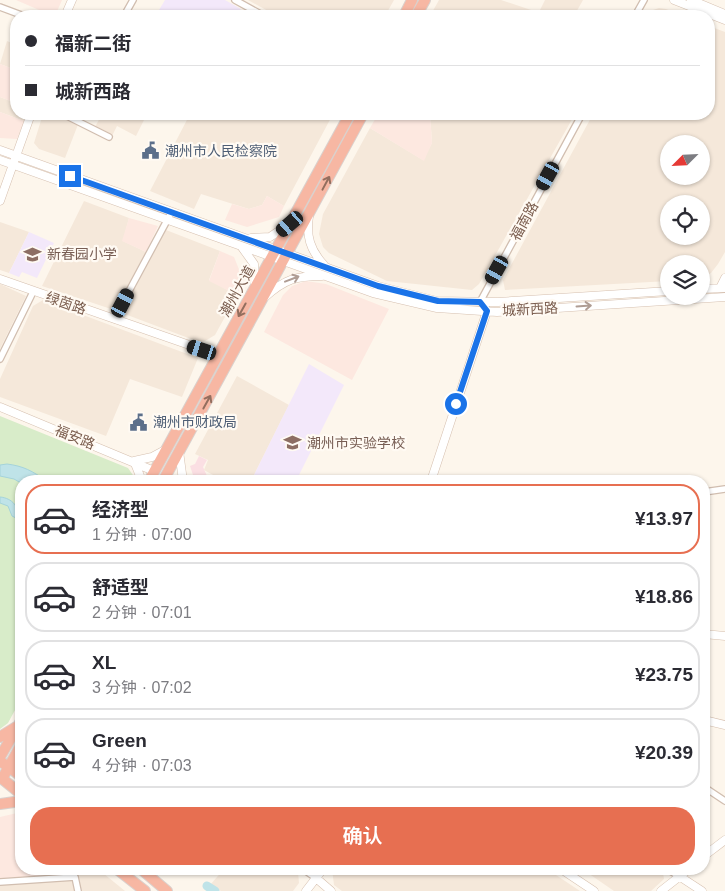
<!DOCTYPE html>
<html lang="zh">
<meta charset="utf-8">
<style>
body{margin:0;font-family:Helvetica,"Noto Sans SC",sans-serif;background:#f2f2f3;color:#2b2b33;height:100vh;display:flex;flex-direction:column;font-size:19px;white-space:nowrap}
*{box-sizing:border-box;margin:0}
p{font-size:16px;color:#7c7c81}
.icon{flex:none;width:28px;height:28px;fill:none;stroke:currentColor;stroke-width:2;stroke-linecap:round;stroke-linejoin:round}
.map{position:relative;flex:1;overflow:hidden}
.sheet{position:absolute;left:15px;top:475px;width:695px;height:400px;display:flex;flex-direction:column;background:#fff;border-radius:20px;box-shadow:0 1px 4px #0004}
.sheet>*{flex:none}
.hud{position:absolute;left:10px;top:10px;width:705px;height:110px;border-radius:20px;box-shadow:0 1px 4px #0004;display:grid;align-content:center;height:110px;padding:0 15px;background:#fff}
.needle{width:32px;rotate:246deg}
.buttons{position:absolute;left:660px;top:135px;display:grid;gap:10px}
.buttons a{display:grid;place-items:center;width:50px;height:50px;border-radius:50%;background:#fff;box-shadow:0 1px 4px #0004;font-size:25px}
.end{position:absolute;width:22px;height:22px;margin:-11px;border:6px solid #1a73e8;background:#fff;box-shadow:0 0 0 2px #fff}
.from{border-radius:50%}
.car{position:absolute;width:15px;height:30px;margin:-15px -8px;border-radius:6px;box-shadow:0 0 4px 1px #0007;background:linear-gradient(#222 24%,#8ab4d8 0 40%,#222 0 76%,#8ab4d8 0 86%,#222 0)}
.hud b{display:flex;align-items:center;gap:18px;height:48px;font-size:19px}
.hud b+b{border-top:1px solid #e1e1e2}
.hud i{width:12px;height:12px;background:#2b2b33}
ul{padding:9px 0 0;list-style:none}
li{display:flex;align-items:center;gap:15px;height:70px;margin:0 10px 8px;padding:0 5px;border:2px solid #e1e1e2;border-radius:20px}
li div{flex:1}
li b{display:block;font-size:19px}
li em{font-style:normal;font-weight:600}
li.selected{border-color:#e76f51}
li>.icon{width:45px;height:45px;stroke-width:1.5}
.cta{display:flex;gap:10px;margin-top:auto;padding:10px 15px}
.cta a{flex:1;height:58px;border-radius:20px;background:#e76f51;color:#fff;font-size:20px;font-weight:600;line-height:58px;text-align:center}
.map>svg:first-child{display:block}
</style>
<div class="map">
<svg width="725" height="891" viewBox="0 0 725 891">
<rect width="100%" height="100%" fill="#fdf6ec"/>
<!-- residential -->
<path fill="#f5e8da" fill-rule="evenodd" d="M248 0H394L385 16H277Z
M439 0H501L537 12 535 16H430Z
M545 0H583L574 16H537Z
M659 8 666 9 684 16H646L650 11Z
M709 26 725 32V252L718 264 711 273 701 278V264H669V281L505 290 503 280 593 114H709ZM669 144H701V176H669ZM669 204H701V236H669Z
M7 41 16 45V70L0 64Z
M0 97 16 103V114H26L24 121 0 112Z
M43 114H58L79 122 65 158 39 149 34 143Z
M102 114H147L136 136 117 126 112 136 95 127Z
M190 114H333L284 206 267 196 262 205 249 209 201 194 194 209 150 191Z
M430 114H575L479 284 472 290 387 281 329 253 323 247 319 234 323 214 370 128 423 160 432 143Z
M84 201 129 218 123 241 146 252 114 310 42 286Z
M0 222 29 232 9 273 0 270Z
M166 230 220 251 209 280 237 295 215 335 205 341 199 342 122 313Z
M0 284 26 296 0 349Z
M43 300 198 358 182 397 130 379 106 436 0 397V379L33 306Z
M237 376 289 405 251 481H224L204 470 208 460 195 454Z
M98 869 125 891H0V879L23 878Z
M224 869H294L298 872 299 883 293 891H221L210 885Z
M332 869H547L580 891H342L334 885Z
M582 869H657L663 873 664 879 651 891H614Z"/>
<!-- commercial -->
<path fill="#fde8e0" d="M16 0H62L55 16H53Z
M0 64 16 70V103L0 97Z
M0 112 24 121 17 139 0 138Z
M378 114H430L432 143 424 161 370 128Z
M267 196 284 206 279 217 247 227 225 220 232 204 249 209 262 205Z
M129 218 158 226 146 252 122 241Z
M220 251 234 257 244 282 237 295 209 281Z
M306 281 326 284 389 309 352 380 264 332 283 295 292 286Z
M17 813 21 814V869H97L23 878 0 879V817Z"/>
<!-- education -->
<path fill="#f3e8fa" d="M165 0H225L241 9 236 16H171L159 10Z
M29 232 54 243 37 278 22 272 19 277 9 273Z
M309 364 344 385 296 481H251Z"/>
<!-- medical -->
<path fill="#fbdfe3" d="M199 456 207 460 203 467 207 476 212 479 211 481H195L190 466 195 464Z"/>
<!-- green -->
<path fill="#d8ecc9" d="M0 416 128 468 137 481H21V699L8 723 0 729Z"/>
<!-- water -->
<path fill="#bfe3e8" stroke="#a5d3da" d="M7 464C23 466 33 471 46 481H21V483L14 479 0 476V465Z
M0 497C12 498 20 507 18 519L12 516 8 506 0 503Z"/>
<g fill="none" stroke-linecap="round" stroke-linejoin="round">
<!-- river -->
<path stroke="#bfe3e8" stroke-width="9" d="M207 886 215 891"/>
<defs>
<path id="street" d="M235 0 264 16
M0 7 24 16
M124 16 133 0
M635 16 644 0
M63 114 109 137
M480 302 582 114
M114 319 171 213
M0 359 33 292
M704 492 725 489
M704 787 725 801
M303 869 316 878
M667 869 679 876
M0 882 75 877 78 891"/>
<path id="secondary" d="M674 0 725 20
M691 0 725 14
M65 16 72 0
M0 150 378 286 437 301 498 302 669 291
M0 160 373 293 437 308 497 312 725 297
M0 201 31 114
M309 216C306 236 310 250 324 265
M251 238 270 237 286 226
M241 246 254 264 255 285
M0 279 218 355
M720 288 725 278
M701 289 725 288
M265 297C285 279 296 276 322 276
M0 407 154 471
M179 451 183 481
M142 481 134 461 152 457 165 450
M431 481 487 311 485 308
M704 634 725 636
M704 720 725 725
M704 856 725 840
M561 869 594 891
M679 876 702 891
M316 878 331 891
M306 891 323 869
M661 891 689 869"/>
<path id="highway" d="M404 16 412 0
M416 16 425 0
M149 481 350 114
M163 481 363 114
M0 737 16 727
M0 757 21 721
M0 761 21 776
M0 777 21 794
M2 779 21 745
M0 804 21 801
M117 869 145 891
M141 869 167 891"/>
</defs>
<!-- street casing -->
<use href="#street" stroke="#d1beb0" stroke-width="8"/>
<!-- secondary casing -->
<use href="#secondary" stroke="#d6c0b0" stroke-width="9"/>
<!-- highway casing -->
<use href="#highway" stroke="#dad1cd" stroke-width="12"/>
<!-- street -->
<use href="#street" stroke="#fff" stroke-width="5.5"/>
<!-- secondary -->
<use href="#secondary" stroke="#fff" stroke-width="8"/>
<!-- highway -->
<use href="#highway" stroke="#f7b7a3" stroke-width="10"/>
</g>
<!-- one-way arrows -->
<defs><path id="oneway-shaft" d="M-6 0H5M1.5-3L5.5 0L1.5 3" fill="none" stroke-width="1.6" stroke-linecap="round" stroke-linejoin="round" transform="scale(1.25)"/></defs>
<g stroke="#936e5e">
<use href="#oneway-shaft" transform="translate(326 183) rotate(-62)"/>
<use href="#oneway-shaft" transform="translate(242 310) rotate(119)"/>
<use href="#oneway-shaft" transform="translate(207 402) rotate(-61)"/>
</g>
<g stroke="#af9d94">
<use href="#oneway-shaft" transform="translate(292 279) rotate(-21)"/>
<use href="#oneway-shaft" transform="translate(584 306) rotate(-4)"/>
</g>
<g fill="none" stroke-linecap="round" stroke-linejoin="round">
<!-- route -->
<path stroke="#1a73e8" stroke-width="6" d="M70 176 378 286 438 301 480 302 487 311 456 404"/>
</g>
<!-- icons -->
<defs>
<symbol id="civic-bare" viewBox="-9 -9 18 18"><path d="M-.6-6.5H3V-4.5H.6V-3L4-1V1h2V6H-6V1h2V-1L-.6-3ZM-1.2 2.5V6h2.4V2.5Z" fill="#5c6f8a" stroke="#fffaf3" stroke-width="2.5" paint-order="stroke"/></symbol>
<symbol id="school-bare" viewBox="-9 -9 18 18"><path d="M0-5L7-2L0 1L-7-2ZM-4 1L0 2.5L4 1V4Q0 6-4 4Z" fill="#8d6e63" stroke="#fffaf3" stroke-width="2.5" paint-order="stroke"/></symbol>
</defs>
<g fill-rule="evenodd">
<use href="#civic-bare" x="138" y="138" width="25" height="25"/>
<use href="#school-bare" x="20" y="242" width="25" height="25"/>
<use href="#civic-bare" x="126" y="410" width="25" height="25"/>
<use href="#school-bare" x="280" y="430" width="25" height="25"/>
</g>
<g text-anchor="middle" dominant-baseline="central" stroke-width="4.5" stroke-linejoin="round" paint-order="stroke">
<!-- service labels -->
<g font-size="14" fill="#4e5e75" stroke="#fffaf3" text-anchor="start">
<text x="165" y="151">潮州市人民检察院</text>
<text x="153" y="422">潮州市财政局</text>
</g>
<!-- street labels -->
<g font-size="14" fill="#7a5c4d" stroke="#fffaf3">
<text transform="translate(524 221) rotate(-61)">福南路</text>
<text transform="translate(237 291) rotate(-61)">潮州大道</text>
<text transform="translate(66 303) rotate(19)">绿茵路</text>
<text transform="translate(530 309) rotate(-3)">城新西路</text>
<text transform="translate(75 437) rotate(22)">福安路</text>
</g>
<!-- education labels -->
<g font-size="14" fill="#785e54" stroke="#fffaf3" text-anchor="start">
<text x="47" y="254">新春园小学</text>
<text x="307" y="443">潮州市实验学校</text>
</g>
</g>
</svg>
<div class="buttons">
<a><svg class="needle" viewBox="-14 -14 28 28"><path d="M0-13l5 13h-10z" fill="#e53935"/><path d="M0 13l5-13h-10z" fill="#7c7c81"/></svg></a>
<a><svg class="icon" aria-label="locate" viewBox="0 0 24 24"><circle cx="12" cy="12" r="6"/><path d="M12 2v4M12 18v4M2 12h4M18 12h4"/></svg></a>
<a><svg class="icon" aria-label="layers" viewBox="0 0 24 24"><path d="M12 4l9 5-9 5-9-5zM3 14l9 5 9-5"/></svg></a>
</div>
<i class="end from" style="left:456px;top:404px"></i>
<i class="end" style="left:70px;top:176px"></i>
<i class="car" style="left:548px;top:176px;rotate:209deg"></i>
<i class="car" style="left:290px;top:224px;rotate:229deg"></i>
<i class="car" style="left:497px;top:270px;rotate:209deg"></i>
<i class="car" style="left:123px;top:303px;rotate:28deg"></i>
<i class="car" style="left:202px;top:350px;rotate:288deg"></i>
<div class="hud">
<b><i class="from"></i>福新二街</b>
<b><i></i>城新西路</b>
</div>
<section class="sheet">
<ul>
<li class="selected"><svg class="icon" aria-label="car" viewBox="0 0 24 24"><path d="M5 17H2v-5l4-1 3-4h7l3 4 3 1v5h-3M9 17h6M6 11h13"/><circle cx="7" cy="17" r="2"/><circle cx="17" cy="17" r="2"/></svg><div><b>经济型</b><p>1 分钟 · 07:00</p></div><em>¥13.97</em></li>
<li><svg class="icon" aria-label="car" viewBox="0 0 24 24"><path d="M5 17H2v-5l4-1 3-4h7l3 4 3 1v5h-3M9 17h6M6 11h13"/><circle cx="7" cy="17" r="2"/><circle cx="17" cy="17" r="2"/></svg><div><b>舒适型</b><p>2 分钟 · 07:01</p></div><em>¥18.86</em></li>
<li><svg class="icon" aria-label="car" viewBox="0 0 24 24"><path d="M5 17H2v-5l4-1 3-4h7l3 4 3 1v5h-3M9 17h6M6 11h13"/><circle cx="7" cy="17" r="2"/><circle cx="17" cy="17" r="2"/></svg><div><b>XL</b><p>3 分钟 · 07:02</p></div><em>¥23.75</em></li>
<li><svg class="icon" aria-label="car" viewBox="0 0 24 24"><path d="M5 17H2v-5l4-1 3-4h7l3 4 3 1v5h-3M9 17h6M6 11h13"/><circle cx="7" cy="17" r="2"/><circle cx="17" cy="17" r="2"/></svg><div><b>Green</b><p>4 分钟 · 07:03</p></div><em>¥20.39</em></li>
</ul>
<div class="cta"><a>确认</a></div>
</section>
</div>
